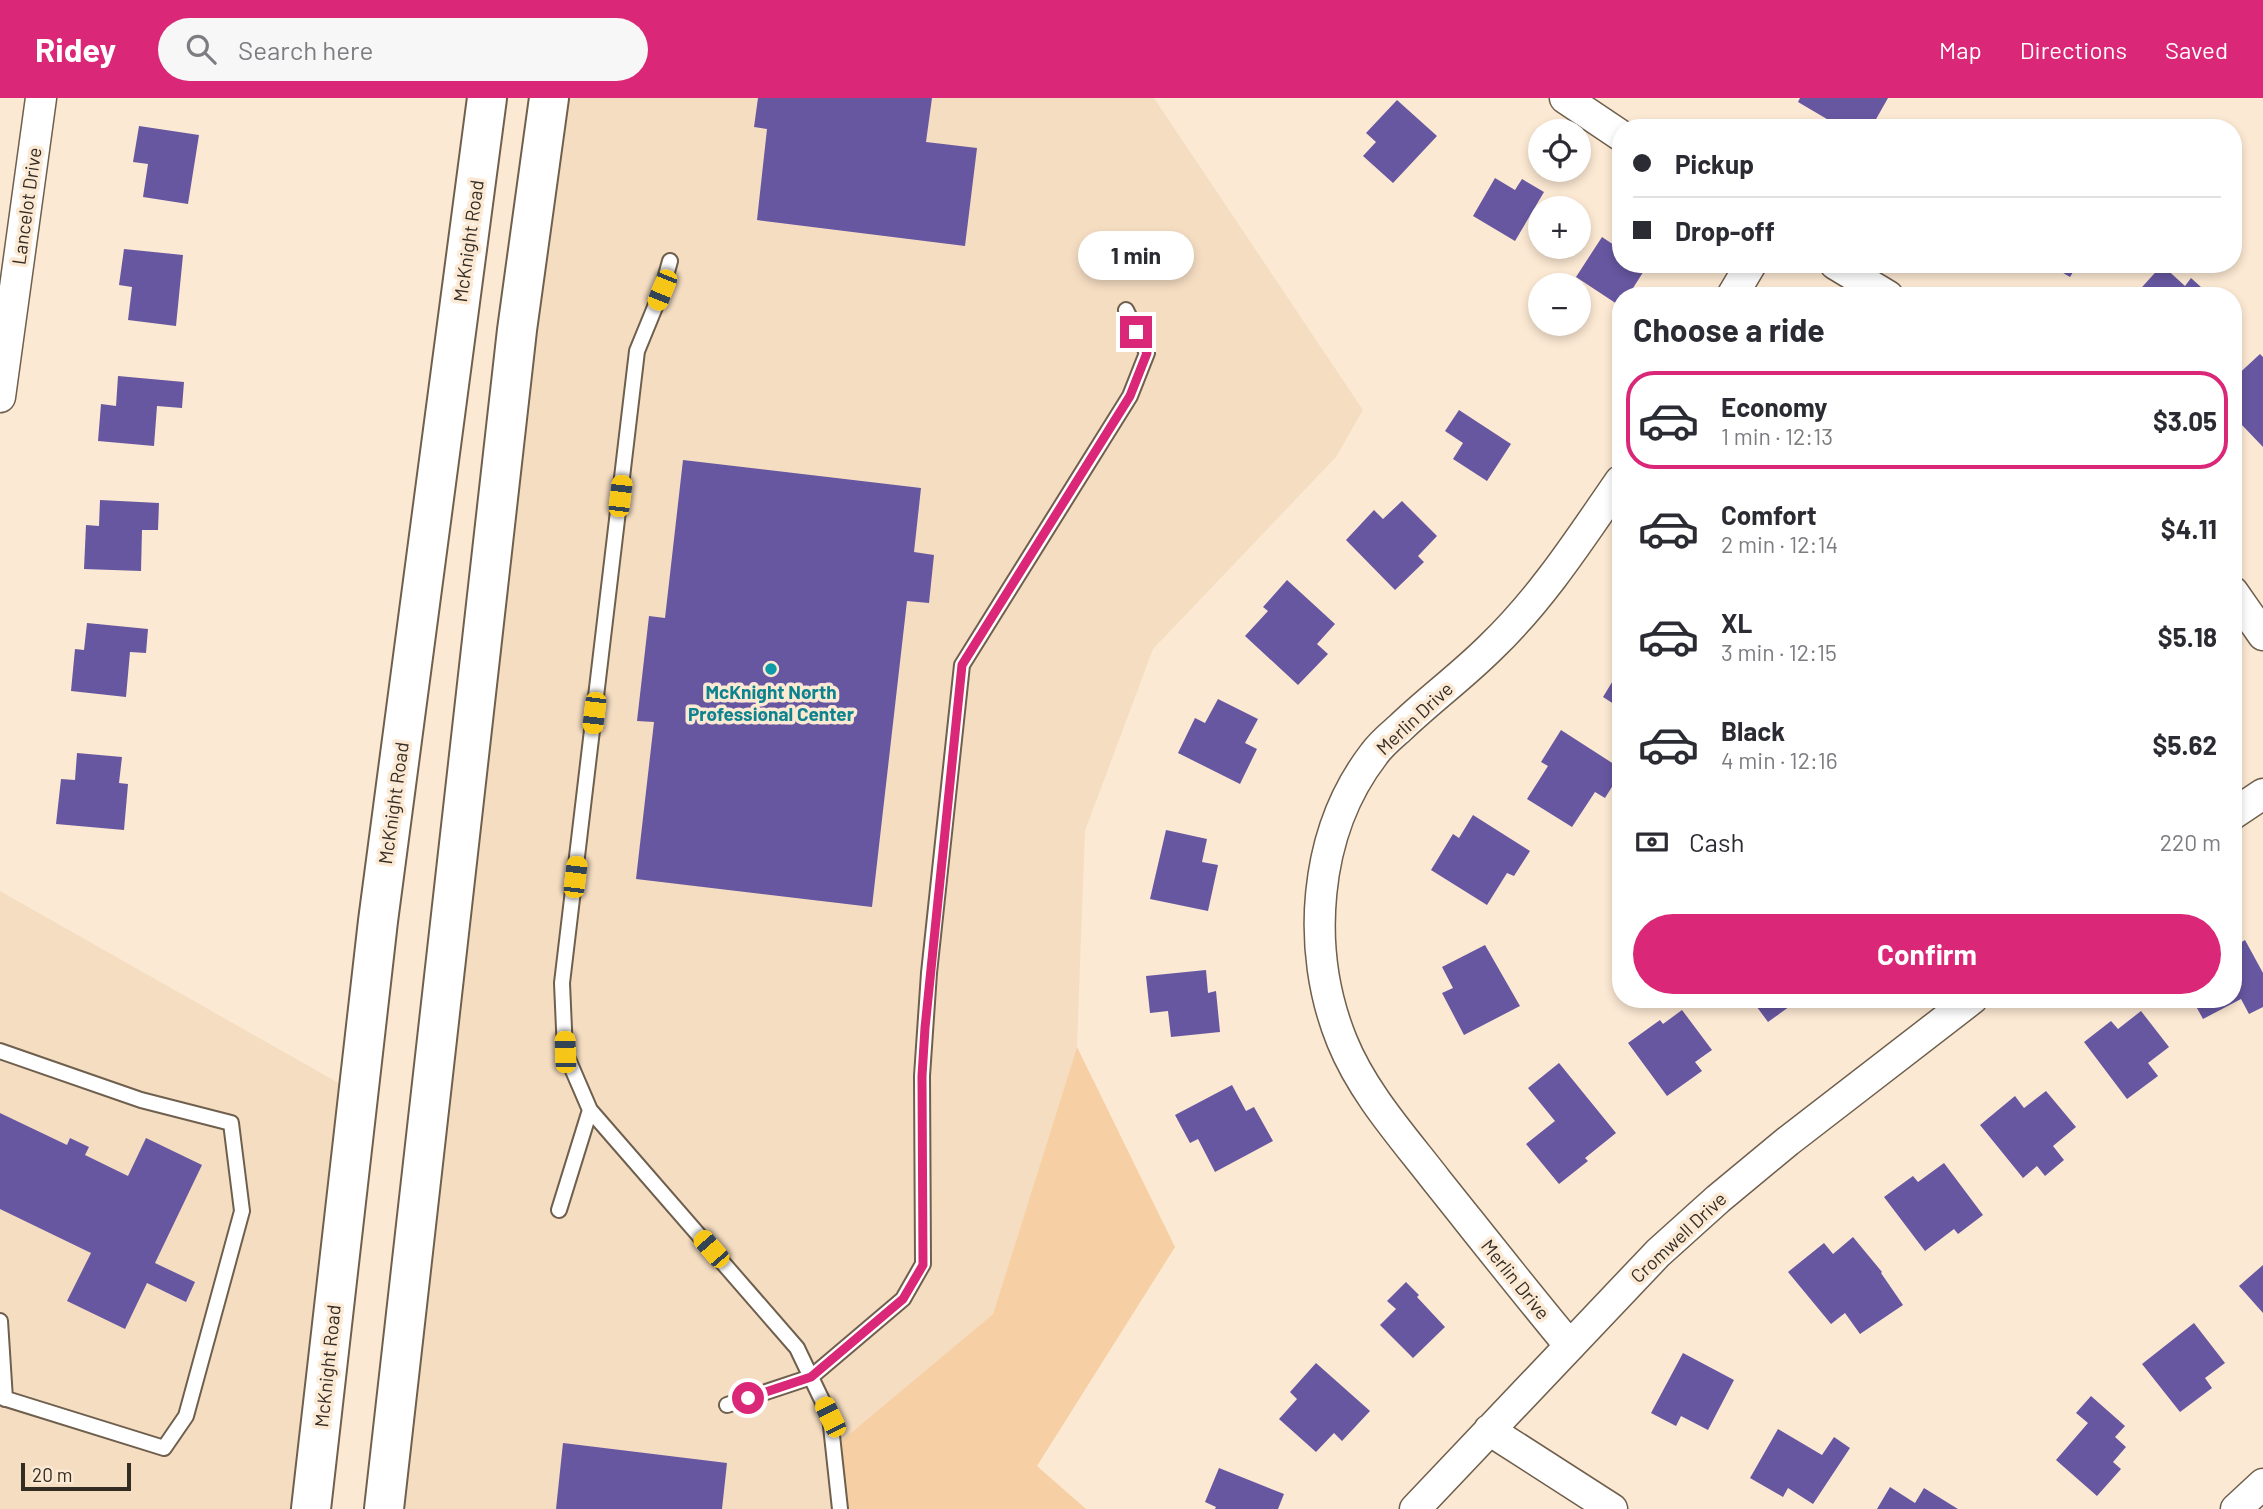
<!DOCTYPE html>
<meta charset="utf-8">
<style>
body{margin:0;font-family:Barlow,sans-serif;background:#f7f7f7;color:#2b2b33;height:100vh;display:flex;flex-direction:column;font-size:26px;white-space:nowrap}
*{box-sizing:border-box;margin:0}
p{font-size:23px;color:#7c7c81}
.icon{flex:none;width:38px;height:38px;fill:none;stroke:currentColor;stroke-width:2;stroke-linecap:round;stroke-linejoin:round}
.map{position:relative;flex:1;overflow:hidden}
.side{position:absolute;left:1612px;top:189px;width:630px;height:721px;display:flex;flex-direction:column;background:#fff;border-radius:28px;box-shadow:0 4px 10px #0003}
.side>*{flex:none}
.top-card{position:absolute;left:1612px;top:21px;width:630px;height:154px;border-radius:28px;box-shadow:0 4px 10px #0003;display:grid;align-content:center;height:154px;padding:0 21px;background:#fff}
.tools{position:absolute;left:1528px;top:21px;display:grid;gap:14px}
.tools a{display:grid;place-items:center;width:63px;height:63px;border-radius:50%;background:#fff;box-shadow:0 4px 10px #0003;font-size:35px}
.scale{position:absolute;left:21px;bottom:18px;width:110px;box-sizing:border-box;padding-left:7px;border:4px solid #332c24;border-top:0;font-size:19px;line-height:24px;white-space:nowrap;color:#332c24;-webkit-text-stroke:5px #fce9d3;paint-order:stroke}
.end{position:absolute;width:32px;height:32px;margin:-16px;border:9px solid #db2777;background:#fff;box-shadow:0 0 0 4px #fff}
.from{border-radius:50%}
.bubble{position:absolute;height:49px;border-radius:24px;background:#fff;box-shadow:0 4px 10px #0003;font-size:23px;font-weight:700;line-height:49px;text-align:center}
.car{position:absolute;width:21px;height:42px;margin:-21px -10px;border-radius:9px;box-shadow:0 0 5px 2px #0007;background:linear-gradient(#f5c518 24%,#345 0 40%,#f5c518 0 76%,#345 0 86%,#f5c518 0)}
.top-card b{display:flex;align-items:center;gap:24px;height:66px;font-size:26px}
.top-card b+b{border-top:2px solid #e1e1e2}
.top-card i{width:18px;height:18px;background:#2b2b33}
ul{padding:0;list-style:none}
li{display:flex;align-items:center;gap:21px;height:98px;margin:0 14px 10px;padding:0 7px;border:4px solid transparent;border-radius:28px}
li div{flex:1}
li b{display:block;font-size:26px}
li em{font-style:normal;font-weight:700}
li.current{border-color:#db2777}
li>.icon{width:63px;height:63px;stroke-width:1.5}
h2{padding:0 21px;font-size:32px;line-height:84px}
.pay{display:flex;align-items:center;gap:18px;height:77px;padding:0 21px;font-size:26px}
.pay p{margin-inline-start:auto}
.primary-button{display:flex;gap:14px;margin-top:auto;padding:14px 21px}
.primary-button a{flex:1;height:80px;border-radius:42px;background:#db2777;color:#fff;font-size:28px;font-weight:700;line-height:80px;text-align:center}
header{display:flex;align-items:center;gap:42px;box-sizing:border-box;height:98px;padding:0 35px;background:#db2777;color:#fff}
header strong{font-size:33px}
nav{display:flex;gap:38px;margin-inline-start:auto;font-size:24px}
.search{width:490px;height:63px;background:#f7f7f7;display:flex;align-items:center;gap:18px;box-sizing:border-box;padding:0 24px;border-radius:38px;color:#7c7c81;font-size:26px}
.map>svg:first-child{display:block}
</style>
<header>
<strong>Ridey</strong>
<div class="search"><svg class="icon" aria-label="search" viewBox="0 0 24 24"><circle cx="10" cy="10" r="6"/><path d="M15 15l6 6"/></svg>Search here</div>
<nav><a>Map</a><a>Directions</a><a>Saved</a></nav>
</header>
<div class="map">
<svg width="2263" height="1411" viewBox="0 0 2263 1411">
<rect width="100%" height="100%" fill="#fce9d3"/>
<!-- built -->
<path fill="#f5ddc2" d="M549 0H1154L1363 312 1336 359 1153 551 1085 733 1077 949 993 1216 834 1349 840 1411H384Z
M0 793 358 996 311 1411H0Z"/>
<!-- green -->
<path fill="#f6d0a4" d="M1077 949 1175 1149 1037 1368 1086 1411H840L834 1349 993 1216Z"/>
<!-- building -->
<path fill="#6757a1" d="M758 0H932L926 44 977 50 965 148 757 122 767 31 754 29Z
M1800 0H1888L1871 30H1829L1832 24 1798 4Z
M1397 2 1437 38 1393 85 1363 58 1376 44 1366 35Z
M139 28 199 37 188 106 143 99 148 66 133 64Z
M1495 80 1515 92 1522 81 1544 94 1515 143 1473 118Z
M1602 139 1620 151V166H1644L1647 168 1628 198H1620V208L1576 179Z
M124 151 183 157 176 228 128 222 132 189 119 187Z
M2048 166H2078L2070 179Z
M2162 167 2185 188 2191 180 2211 198H2134Z
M2260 256 2263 259V349L2242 327 2233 335V281Z
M118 278 184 284 182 310 157 308 154 348 98 343 101 306 116 308Z
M1459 312 1511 346 1487 383 1453 361 1463 345 1445 333Z
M683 362 921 390 914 454 934 457 929 505 907 503 872 809 636 781 654 624 637 623 649 518 665 520Z
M100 402 159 405 158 432H142L141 473 84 471 86 427 99 428Z
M1402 403 1437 438 1418 458 1424 464 1395 492 1346 442 1374 412 1383 421Z
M1287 482 1335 526 1317 546 1328 556 1298 587 1245 538 1268 513 1263 509Z
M87 525 148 531 146 555 130 554 126 599 71 593 75 551 84 552Z
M1620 571V610L1603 599Z
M1218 601 1258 621 1245 645 1257 651 1240 686 1178 655 1195 620 1205 625Z
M1561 632 1620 670V676L1605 700 1595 694 1572 729 1527 701 1548 668 1541 664Z
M77 655 122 659 119 685 128 686 124 732 56 726 61 681 75 682Z
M1473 717 1530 753 1514 778 1507 775 1487 807 1431 772 1453 736 1459 740Z
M1166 732 1207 741 1202 764 1218 767 1208 813 1150 801Z
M2245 842 2263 875V909L2249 916 2241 901 2203 921 2192 901H2233V849Z
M1485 847 1520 908 1464 937 1442 895 1453 890 1442 869Z
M1206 872 1208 895 1216 893 1220 934 1171 939 1168 913 1150 915 1146 878Z
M1751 901H1800L1768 924Z
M1682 912 1712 952 1695 964 1702 973 1667 998 1628 945 1660 922 1663 926Z
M2141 913 2169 949 2148 965 2158 978 2127 1001 2084 944 2111 923 2118 931Z
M1559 965 1616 1035 1585 1060 1588 1063 1559 1086 1526 1046 1555 1023 1528 990Z
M1232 987 1246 1013 1254 1009 1273 1043 1215 1074 1198 1041 1190 1045 1175 1017Z
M2046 993 2076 1029 2053 1048 2064 1062 2045 1078 2037 1068 2023 1080 1980 1027 2015 998 2024 1010Z
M0 1015 67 1047 70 1040 89 1049 85 1057 128 1078 146 1040 202 1067 155 1165 195 1184 186 1204 147 1185 125 1231 67 1203 91 1155 0 1111Z
M1944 1065 1983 1117 1958 1136 1954 1131 1925 1153 1884 1099 1913 1078 1918 1084Z
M1853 1139 1882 1174 1881 1175 1903 1207 1860 1236 1845 1215 1831 1226 1788 1174 1824 1145 1833 1156Z
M2263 1167V1215L2239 1188Z
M1406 1184 1419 1197 1417 1199 1445 1229 1413 1260 1380 1227 1396 1211 1387 1203Z
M2194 1225 2225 1265 2205 1280 2212 1290 2180 1314 2142 1266Z
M1683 1255 1734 1282 1708 1332 1681 1318 1676 1328 1651 1315Z
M1316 1265 1370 1313 1342 1343 1334 1335 1316 1354 1279 1321 1297 1301 1290 1294Z
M2091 1298 2125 1328 2115 1339 2126 1349 2113 1364 2121 1371 2097 1398 2056 1362 2088 1325 2076 1315Z
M1778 1331 1822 1357 1834 1339 1850 1350 1813 1406 1788 1390 1783 1399 1750 1380Z
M563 1345 727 1365 722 1411H556Z
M1219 1370 1284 1396 1278 1411H1215L1216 1409 1205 1404Z
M1890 1389 1915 1405 1924 1390 1958 1411H1877Z"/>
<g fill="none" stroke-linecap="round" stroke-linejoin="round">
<defs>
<path id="service" d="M670 163 662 192 637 253 562 885 565 954 590 1012 797 1250 830 1319 840 1411
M0 953 141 1002 231 1025 242 1113 186 1318 164 1350 0 1299
M559 1112 590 1012
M0 1223 5 1301
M727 1307 811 1279 903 1201 923 1166 922 978 929 875 962 567 1130 298 1147 255 1126 212"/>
<path id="minor" d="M1565 0 1620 37
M1835 166 1888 198
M1732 198 1751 166
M0 299 41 0
M2233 494 2263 537
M2233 716 2263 696
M1570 1248C1525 1194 1481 1138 1437 1083 1403 1039 1363 995 1342 943 1305 852 1313 735 1374 656 1381 646 1391 638 1400 630 1429 602 1462 578 1491 549 1542 500 1580 441 1620 383
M1489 1332 1612 1411
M1415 1411 1658 1155 1718 1101 1788 1043 1972 901
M2236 1411 2263 1386"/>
<path id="trunk" d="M311 1411 378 823 487 0
M384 1411 517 232 549 0"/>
</defs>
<!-- service casing -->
<use href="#service" stroke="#6f5f4d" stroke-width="18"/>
<!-- minor casing -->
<use href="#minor" stroke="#6f5f4d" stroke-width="33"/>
<!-- trunk casing -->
<use href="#trunk" stroke="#6f5f4d" stroke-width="42"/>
<!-- service -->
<use href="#service" stroke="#fff" stroke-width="14"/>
<!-- minor -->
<use href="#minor" stroke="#fff" stroke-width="30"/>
<!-- trunk -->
<use href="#trunk" stroke="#fff" stroke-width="38"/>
</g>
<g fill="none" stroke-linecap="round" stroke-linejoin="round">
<!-- route -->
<path stroke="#db2777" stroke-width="9" d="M748 1300 811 1279 903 1201 923 1167 922 978 925 930 962 567 1130 298 1147 255 1136 234"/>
</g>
<!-- markers -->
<circle fill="#0f9aa8" stroke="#fce9d3" stroke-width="2.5" cx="771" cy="571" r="7"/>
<g text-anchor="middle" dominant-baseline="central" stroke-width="7" stroke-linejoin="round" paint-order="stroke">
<!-- street labels -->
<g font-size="19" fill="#332c24" stroke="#fce9d3">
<text transform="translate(26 108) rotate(-82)">Lancelot Drive</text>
<text transform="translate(468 143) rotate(-82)">McKnight Road</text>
<text transform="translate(1414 620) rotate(-43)">Merlin Drive</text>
<text transform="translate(393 705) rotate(-82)">McKnight Road</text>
<text transform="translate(1678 1139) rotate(-43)">Cromwell Drive</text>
<text transform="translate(1516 1181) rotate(51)">Merlin Drive</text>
<text transform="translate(327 1268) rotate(-84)">McKnight Road</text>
</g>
<!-- culture labels -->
<g font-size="19" font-weight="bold" fill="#0d838f" stroke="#fce9d3">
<text x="771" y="593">McKnight North<tspan x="771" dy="22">Professional Center</tspan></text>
</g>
</g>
</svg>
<div class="tools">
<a><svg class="icon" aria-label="locate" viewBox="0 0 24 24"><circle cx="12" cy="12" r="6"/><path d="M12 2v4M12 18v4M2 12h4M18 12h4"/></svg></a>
<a>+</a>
<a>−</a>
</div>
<div class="scale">20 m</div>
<i class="end from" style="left:748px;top:1300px"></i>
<i class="end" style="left:1136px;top:234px"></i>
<div class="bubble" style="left:1078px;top:133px;width:116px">1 min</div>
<i class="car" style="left:662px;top:192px;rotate:202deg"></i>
<i class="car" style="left:620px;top:398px;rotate:7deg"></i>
<i class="car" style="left:594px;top:615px;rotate:187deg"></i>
<i class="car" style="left:575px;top:779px;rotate:7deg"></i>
<i class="car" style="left:565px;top:954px;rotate:358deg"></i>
<i class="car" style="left:711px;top:1151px;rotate:319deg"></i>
<i class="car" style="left:830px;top:1319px;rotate:334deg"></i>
<div class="top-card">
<b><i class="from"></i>Pickup</b>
<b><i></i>Drop-off</b>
</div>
<section class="side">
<h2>Choose a ride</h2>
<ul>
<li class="current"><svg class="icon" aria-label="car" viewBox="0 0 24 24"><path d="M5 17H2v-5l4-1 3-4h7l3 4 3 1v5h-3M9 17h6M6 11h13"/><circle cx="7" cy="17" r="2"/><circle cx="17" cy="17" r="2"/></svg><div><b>Economy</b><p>1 min · 12:13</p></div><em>$3.05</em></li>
<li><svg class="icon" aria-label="car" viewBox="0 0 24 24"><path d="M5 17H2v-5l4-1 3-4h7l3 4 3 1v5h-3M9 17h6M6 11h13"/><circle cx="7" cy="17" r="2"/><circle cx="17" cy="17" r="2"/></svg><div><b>Comfort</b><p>2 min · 12:14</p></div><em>$4.11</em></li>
<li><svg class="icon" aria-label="car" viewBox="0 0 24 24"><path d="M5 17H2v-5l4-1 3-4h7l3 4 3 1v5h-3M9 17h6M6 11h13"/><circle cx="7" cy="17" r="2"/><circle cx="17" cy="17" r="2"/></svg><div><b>XL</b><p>3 min · 12:15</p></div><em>$5.18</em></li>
<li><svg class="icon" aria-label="car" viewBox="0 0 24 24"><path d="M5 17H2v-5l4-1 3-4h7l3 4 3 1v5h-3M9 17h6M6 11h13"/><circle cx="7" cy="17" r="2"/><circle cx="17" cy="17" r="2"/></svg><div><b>Black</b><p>4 min · 12:16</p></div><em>$5.62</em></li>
</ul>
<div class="pay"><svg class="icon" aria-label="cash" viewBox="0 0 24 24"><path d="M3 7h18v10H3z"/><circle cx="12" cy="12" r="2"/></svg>Cash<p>220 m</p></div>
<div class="primary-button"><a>Confirm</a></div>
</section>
</div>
